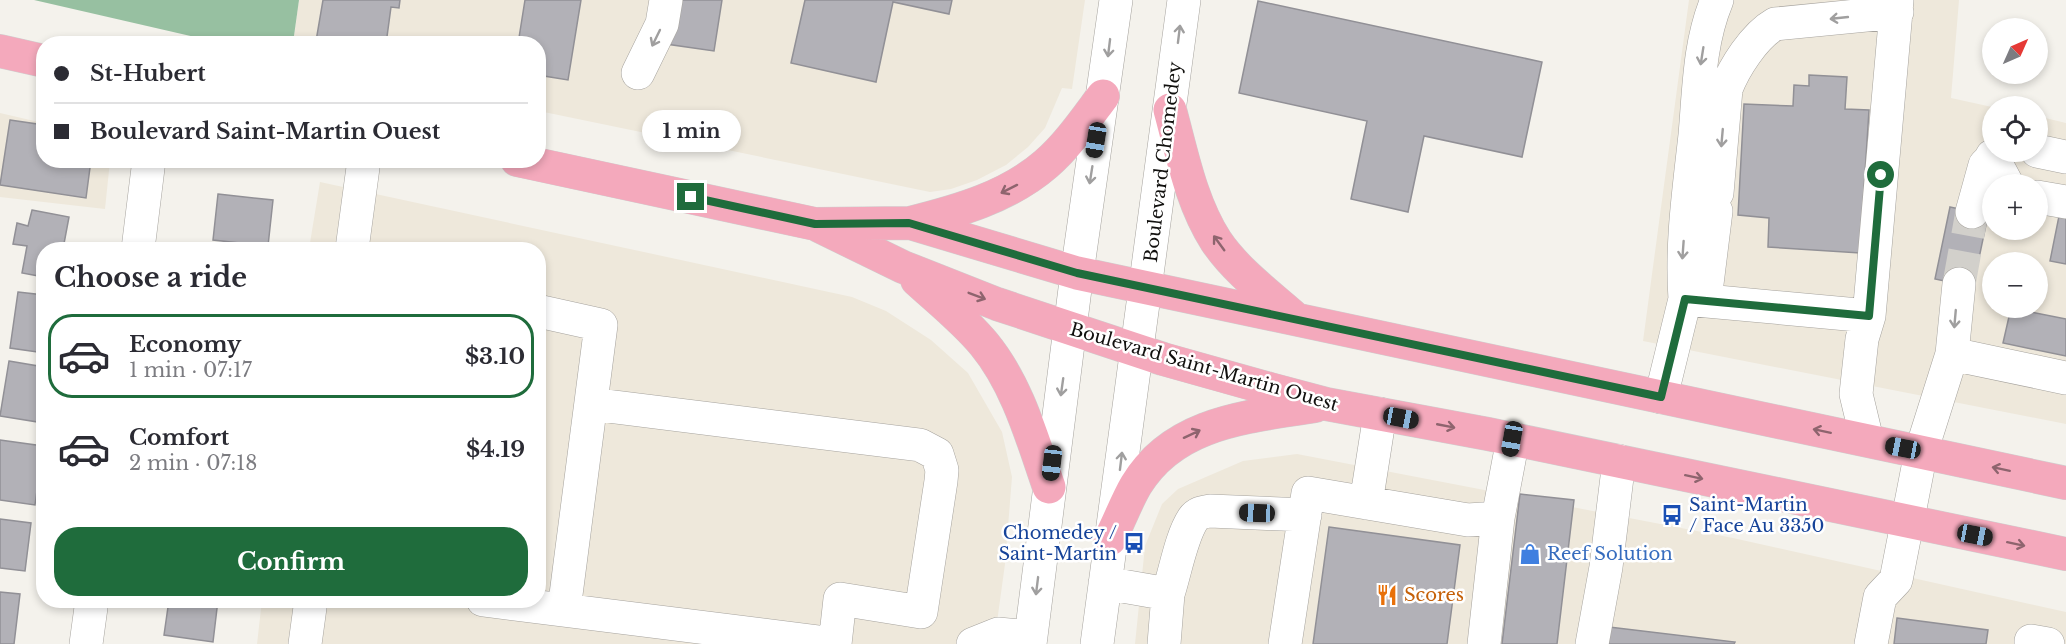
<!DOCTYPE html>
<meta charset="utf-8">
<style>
body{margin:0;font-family:"Libre Baskerville",serif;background:#f2f2f3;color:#2b2b33;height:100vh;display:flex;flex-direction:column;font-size:22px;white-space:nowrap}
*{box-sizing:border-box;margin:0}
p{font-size:20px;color:#7c7c81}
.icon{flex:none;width:33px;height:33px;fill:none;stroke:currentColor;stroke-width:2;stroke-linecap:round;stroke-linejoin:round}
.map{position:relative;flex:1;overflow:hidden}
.panel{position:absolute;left:36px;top:242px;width:510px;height:366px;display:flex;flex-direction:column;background:#fff;border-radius:24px;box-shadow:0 3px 9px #0003}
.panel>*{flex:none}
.top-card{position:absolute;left:36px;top:36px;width:510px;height:132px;border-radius:24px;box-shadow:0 3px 9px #0003;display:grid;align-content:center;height:132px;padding:0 18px;background:#fff}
.needle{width:39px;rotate:45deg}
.buttons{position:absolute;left:1982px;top:18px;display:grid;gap:12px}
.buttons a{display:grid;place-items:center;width:66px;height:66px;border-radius:50%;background:#fff;box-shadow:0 3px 9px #0003;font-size:30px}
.end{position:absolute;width:27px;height:27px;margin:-14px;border:8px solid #1f6c3c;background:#fff;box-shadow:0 0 0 3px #fff}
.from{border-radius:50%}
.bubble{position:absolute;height:42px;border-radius:21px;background:#fff;box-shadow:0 3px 9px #0003;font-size:20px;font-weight:700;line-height:42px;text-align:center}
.car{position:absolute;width:18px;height:36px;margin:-18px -9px;border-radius:8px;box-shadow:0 0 4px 2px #0007;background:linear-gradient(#222 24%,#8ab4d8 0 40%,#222 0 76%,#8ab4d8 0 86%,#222 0)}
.top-card b{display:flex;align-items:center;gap:21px;height:57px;font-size:22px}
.top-card b+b{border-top:2px solid #e1e1e2}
.top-card i{width:15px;height:15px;background:#2b2b33}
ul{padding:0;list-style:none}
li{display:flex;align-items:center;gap:18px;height:84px;margin:0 12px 9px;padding:0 6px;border:3px solid transparent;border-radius:24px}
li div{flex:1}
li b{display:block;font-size:22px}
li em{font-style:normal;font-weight:700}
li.active{border-color:#1f6c3c}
li>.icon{width:54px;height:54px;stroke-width:1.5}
h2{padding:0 18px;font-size:27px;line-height:72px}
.action{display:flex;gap:12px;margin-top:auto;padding:12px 18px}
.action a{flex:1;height:69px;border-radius:24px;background:#1f6c3c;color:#fff;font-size:24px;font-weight:700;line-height:69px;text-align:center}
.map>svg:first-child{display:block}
</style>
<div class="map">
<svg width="2066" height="644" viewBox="0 0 2066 644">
<rect width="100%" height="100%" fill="#f4f2ec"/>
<!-- built -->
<path fill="#eee8db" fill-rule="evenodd" d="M299 0H1085L1072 89 1062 88 1045 128 1028 147 1006 165 977 180 951 189 930 192 539 111 538 44H293Z
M1689 0H1959L1951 98 1992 107V152H2037V116L2066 123V424L1643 341ZM1992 184H2037V230H1992ZM1992 262H2037V308H1992Z
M0 113 43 123 44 160 110 161 105 209 0 197Z
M320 182 852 297 886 311 931 340 968 373 1002 432 1012 477 1005 564 994 644H257L262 600H538V249H309Z
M1297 454 1733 538 2066 612V644H1135L1145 546 1162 504 1178 489 1243 461Z"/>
<!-- forest -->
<path fill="#97c0a1" d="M34 0H299L293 43H221Z"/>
<!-- building -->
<path fill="#b2b1b7" stroke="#919096" stroke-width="1.5" d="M323 0H400L399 8 391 7 386 44 316 41Z
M525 0H581L568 80 538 75V44H518Z
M673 0H722L714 51 666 44Z
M805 0H952L949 14 893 2 876 82 791 63Z
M1258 1 1542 62 1522 157 1424 136 1408 212 1351 199 1367 121 1239 93Z
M1809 75 1847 77 1845 109 1869 110 1860 253 1768 247 1769 218 1738 215 1744 104 1793 106 1794 85 1809 86Z
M10 120 44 125V160H91L86 198 0 185Z
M218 194 273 200 268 246 213 240Z
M1950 207 1988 215 1973 287 1935 279Z
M32 210 69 217 63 249H44V277L22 273 27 246 13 244 17 223 28 226Z
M2060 211 2066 212V264L2050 261Z
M18 292 44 295V353L10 348Z
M2011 308 2066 319V356L2003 343Z
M9 361 44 367V423L0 416Z
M0 440 43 446 35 505 0 500Z
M1520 494 1574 500 1557 644H1502Z
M0 519 31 523 25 571 0 568Z
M1329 527 1460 545 1447 644H1313Z
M0 592 20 594 14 644H0Z
M169 600H218L213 642 164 635Z
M1897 618 1988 630 1986 644H1894Z
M1609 627 1735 642 1734 644H1608Z"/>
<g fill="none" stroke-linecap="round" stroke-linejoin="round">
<!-- minor-tunnel -->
<path stroke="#d2d0cb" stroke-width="33" stroke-dasharray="33 16" stroke-linecap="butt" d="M1959 284 1972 212"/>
<defs>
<path id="minor" d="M638 73 662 24 666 0
M2037 151 2066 157
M1992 156 2007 184
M1717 193 1726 89C1734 68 1754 36 1775 24L1897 12
M2037 197 2066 202
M1972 212 1985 165 1998 152
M138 249 149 160
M352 249 364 160
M1685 299C1681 244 1689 190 1695 135 1699 89 1699 43 1717 0
M1705 300 1716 211
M538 311 601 325 564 610
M1952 354 1959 284
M1661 397 1685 299 1869 316
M591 404 920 445 937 454 942 470 941 481 921 612 840 599 835 644
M1867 440 1856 394 1862 339 1869 316 1897 0
M1366 503 1380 414
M1105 583 1168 594 1164 644
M1168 594C1175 573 1181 537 1193 519 1197 513 1203 512 1210 511L1305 515
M483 600 835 644
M86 644 92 600
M305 644 311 600
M973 644 998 634 1031 637
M1030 644 1077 273 1116 0
M1097 644 1184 0
M1285 644 1308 493 1468 520 1498 518 1513 439
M1484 644 1498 518
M1592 644 1606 567 1619 461
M1871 644 1880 597 1896 580 1921 452 1952 354 2066 378
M2031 644V641L2048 644"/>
<path id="major" d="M0 51 44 61
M1170 110C1182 154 1191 202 1216 241 1236 271 1269 295 1296 319
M517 160 815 224 910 223 1077 273 2066 483
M910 223C958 211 1008 197 1046 164 1068 145 1085 120 1103 96
M819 226 903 267 997 304 1163 359 1270 389 1326 404 1488 434 2066 554
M917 280C940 301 965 321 984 344 1017 384 1032 438 1049 487
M1110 539C1119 522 1126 502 1136 485 1175 421 1249 417 1315 406"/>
</defs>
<!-- minor casing -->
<use href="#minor" stroke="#a6a39e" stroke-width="34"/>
<!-- major casing -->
<use href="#major" stroke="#cfcfcf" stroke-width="34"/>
<!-- minor -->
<use href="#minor" stroke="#fff" stroke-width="33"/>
<!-- major -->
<use href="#major" stroke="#f4a9bc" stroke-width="33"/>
</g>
<!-- one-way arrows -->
<defs><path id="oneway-shaft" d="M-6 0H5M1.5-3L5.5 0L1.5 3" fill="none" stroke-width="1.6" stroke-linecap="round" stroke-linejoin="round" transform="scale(1.5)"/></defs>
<g stroke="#a09f9f">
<use href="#oneway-shaft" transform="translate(1839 18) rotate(174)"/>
<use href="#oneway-shaft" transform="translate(1179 34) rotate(-83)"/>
<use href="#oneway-shaft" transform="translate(656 38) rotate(116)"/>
<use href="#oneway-shaft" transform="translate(1109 48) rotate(97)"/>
<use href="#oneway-shaft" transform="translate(1702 56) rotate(99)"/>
<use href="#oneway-shaft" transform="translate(1722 138) rotate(95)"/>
<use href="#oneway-shaft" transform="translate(1091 175) rotate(99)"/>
<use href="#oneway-shaft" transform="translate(1683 250) rotate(94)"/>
<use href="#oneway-shaft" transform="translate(1955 319) rotate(95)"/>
<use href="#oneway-shaft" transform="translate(1062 387) rotate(98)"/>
<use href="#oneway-shaft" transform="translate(1121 461) rotate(-83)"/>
<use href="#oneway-shaft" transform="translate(1037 586) rotate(97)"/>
</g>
<g stroke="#8e646e">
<use href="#oneway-shaft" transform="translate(1009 189) rotate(153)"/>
<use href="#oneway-shaft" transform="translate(1219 243) rotate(-126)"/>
<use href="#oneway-shaft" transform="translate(977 296) rotate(21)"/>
<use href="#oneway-shaft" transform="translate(1446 426) rotate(11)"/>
<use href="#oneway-shaft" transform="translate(1822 431) rotate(-168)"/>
<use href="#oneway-shaft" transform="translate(1192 434) rotate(-25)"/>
<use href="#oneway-shaft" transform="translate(2001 469) rotate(-168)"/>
<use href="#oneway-shaft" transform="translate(1694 477) rotate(12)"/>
<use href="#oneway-shaft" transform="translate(2016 544) rotate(12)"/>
</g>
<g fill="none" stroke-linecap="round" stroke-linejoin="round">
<!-- route -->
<path stroke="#1f6c3c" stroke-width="8" d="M691 197 815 224 909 223 1077 273 1661 397 1685 299 1869 316 1881 175"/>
</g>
<!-- icons -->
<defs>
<symbol id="bus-bare" viewBox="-9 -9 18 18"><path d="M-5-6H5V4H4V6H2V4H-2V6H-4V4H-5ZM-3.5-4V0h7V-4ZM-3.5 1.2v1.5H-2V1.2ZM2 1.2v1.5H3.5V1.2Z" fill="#1a4fb4" stroke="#fff" stroke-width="2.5" paint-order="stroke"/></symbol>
<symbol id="shop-bare" viewBox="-9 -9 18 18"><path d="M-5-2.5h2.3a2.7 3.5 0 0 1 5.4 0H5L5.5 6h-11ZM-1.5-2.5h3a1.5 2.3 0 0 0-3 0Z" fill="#3f7fe0" stroke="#fff" stroke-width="2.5" paint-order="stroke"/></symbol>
<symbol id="restaurant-bare" viewBox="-9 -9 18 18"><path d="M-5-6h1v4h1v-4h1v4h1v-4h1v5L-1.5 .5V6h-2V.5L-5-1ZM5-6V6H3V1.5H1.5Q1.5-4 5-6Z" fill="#e8710a" stroke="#fff" stroke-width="2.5" paint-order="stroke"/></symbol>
</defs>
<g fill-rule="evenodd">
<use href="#bus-bare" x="1657" y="500" width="30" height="30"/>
<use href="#bus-bare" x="1119" y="528" width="30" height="30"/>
<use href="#shop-bare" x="1515" y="539" width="30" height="30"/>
<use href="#restaurant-bare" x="1372" y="580" width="30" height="30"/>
</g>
<g text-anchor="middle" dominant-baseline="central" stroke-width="5" stroke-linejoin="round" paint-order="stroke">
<!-- street labels -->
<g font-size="18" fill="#11100e" stroke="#fff">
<text transform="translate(1163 162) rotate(-83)">Boulevard Chomedey</text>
<text transform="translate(1204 367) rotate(16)">Boulevard Saint-Martin Ouest</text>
</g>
<!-- transit labels -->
<g font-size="18" fill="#164399" stroke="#fff" text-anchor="start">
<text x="1689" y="505">Saint-Martin<tspan x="1689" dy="21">/ Face Au 3350</tspan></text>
<text x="1117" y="533" text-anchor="end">Chomedey /<tspan x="1117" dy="21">Saint-Martin</tspan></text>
</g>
<!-- shop labels -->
<g font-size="18" fill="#366cbe" stroke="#fff" text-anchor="start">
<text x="1547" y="554">Reef Solution</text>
</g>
<!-- food labels -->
<g font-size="18" fill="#c56008" stroke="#fff" text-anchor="start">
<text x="1404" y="595">Scores</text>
</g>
</g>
</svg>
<div class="buttons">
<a><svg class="needle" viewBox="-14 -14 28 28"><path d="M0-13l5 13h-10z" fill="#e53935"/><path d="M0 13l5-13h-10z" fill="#7c7c81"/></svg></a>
<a><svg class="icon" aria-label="locate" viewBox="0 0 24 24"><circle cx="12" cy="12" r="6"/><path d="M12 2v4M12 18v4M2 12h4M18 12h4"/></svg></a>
<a>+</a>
<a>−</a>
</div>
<i class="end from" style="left:1881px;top:175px"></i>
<i class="end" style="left:691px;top:197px"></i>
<div class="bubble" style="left:642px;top:110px;width:99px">1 min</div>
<i class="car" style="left:1096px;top:140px;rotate:189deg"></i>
<i class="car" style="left:1401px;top:418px;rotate:101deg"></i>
<i class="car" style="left:1512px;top:439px;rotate:190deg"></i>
<i class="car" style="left:1903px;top:448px;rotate:281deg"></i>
<i class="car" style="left:1052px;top:463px;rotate:187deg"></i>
<i class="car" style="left:1257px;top:513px;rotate:272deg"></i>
<i class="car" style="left:1975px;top:535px;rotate:101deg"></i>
<div class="top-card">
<b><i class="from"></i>St-Hubert</b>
<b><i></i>Boulevard Saint-Martin Ouest</b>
</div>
<section class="panel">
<h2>Choose a ride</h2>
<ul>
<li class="active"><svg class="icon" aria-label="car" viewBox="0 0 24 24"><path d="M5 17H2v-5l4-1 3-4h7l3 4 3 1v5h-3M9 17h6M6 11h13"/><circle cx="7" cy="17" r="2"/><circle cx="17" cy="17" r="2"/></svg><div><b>Economy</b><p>1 min · 07:17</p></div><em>$3.10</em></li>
<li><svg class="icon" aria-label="car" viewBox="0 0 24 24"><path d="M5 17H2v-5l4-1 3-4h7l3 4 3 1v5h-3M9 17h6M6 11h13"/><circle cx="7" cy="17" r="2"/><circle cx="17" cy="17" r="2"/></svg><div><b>Comfort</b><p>2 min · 07:18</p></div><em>$4.19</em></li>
</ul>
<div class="action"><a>Confirm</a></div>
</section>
</div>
